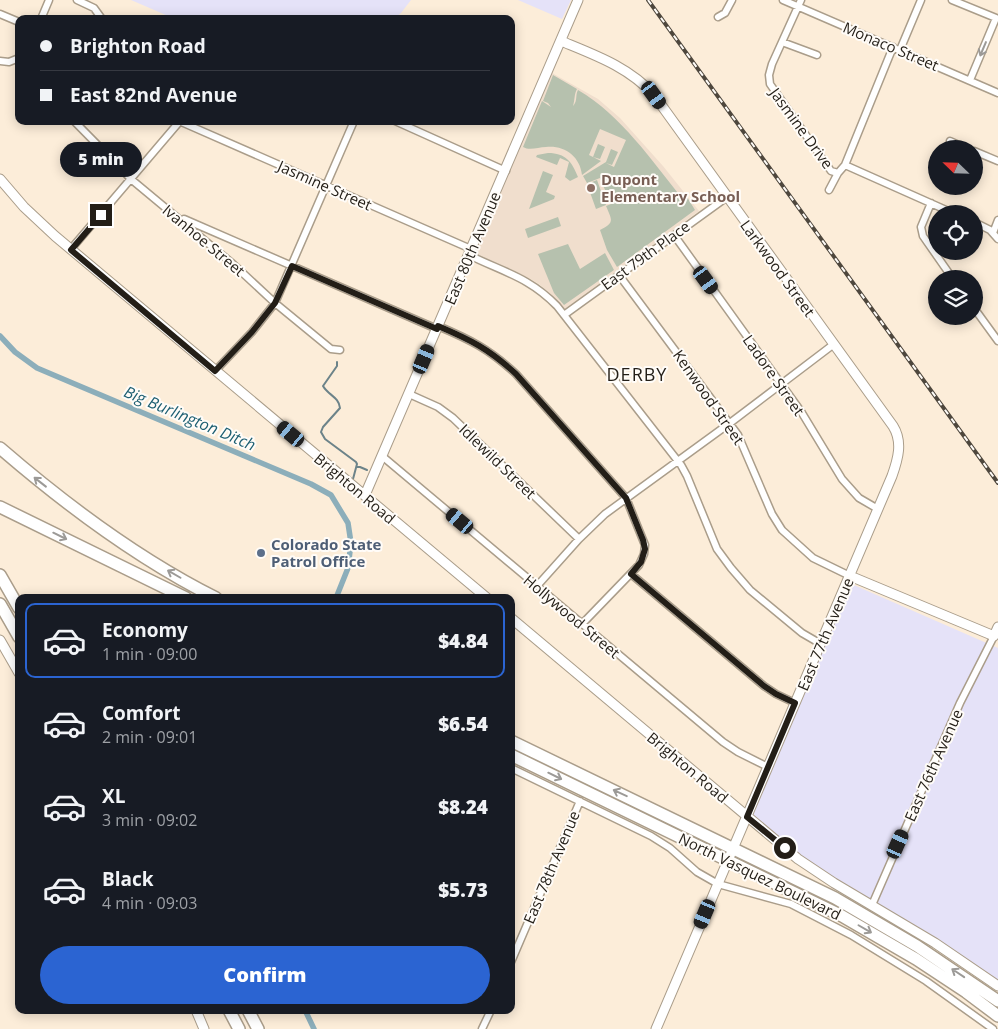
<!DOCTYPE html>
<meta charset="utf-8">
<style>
body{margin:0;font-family:"Open Sans",sans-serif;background:#20242c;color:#f1f3f6;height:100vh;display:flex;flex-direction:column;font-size:19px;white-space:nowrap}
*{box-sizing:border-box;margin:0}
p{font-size:16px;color:#9ea1a6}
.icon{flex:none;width:28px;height:28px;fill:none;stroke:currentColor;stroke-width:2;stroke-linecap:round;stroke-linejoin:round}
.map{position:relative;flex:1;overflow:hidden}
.sheet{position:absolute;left:15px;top:594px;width:500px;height:420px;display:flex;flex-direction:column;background:#171b24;border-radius:10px;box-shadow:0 2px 12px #0003}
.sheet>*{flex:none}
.hud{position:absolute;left:15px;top:15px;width:500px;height:110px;border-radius:10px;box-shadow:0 2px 12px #0003;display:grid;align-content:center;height:110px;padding:0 25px;background:#171b24}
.needle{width:32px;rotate:293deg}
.buttons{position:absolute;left:928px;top:140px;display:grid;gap:10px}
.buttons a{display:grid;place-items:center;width:55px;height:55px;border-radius:50%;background:#171b24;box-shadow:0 2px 12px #0003;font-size:25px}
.end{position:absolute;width:22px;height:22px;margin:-11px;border:6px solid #231e17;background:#fff;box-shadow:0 0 0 2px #fff}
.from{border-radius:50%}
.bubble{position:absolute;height:35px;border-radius:18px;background:#171b24;box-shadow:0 2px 12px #0003;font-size:16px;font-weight:800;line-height:35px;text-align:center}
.car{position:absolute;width:15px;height:30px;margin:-15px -8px;border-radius:6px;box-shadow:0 0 4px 1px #0007;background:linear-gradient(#222 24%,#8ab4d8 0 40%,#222 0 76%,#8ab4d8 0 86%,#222 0)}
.hud b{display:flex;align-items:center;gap:18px;height:48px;font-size:19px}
.hud b+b{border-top:1px solid #363941}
.hud i{width:12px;height:12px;background:#f1f3f6}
ul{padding:9px 0 0;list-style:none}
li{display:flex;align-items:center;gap:15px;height:75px;margin:0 10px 8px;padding:0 15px;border:2px solid transparent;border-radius:10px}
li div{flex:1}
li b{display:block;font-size:19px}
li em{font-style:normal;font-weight:800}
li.on{border-color:#2b64d2}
li>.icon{width:45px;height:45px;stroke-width:1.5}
.cta{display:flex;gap:10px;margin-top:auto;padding:10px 25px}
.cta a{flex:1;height:58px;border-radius:30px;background:#2b64d2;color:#fff;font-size:20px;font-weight:800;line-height:58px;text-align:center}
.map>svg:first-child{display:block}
</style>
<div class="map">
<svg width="998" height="1029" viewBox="0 0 998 1029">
<rect width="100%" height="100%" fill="#fcedd9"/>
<!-- industrial -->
<path fill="#e5e2f8" d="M131 0H411L401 13 394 19H175Z
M518 0H571L562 19Z
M847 582 998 648V986L834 883 748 818Z"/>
<!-- education -->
<path fill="#f0decd" d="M552 73 598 99 620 118 663 166 699 211 563 310 550 293 539 284 529 278 473 254Z"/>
<!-- green -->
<path fill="#b6c1ae" d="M553 75 577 89C574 94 575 100 573 106 578 101 575 95 578 90 622 116 651 160 683 199L687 197 695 210 617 267 607 250 600 230C615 223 612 220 606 206L611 204 600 178 587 183 583 176 606 162 611 149 618 152 612 165 606 163 614 167 626 140 600 129 589 155 593 157 598 144 605 147 600 159 593 157 601 161 582 175C580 156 564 145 546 147 538 147 530 151 523 147L542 101 551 107 548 103 543 101Z
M548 153C566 153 572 162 578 177L570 181 565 177 569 162 560 158 557 165 536 157 537 155Z
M543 171 553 175 546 192 555 196 554 199 529 209Z
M597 180 606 205 596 209 587 184Z
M558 217 561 226 528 238 525 229Z
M568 244 580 269 605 253 614 270 564 305 554 293 538 254Z"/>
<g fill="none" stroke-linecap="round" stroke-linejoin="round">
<!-- stream -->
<path stroke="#6c8389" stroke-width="2" d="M337 362V366L323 386C328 395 339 397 340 408L323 427 321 432 325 439 356 462 357 464 353 479
M357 467H360L367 470"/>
<!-- canal -->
<path stroke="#8caeba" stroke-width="5.5" d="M0 336 15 352 37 368 311 484 331 495 348 523 351 543 348 568 336 598
M305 1010 314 1029"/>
<defs>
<path id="street" d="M77 0 94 8 102 19
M783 0 998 93
M801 0 772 64 769 75 770 84 831 171 838 173
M952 0 996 18 970 80
M0 14 19 22
M718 17 725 13 732 0
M41 19 49 0
M782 42 817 55
M900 50 921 0
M0 61 9 62 19 58
M74 121 132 180 233 264 275 303 331 349 340 350
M179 121 471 249
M395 121 506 171
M950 141 968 149
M974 151 998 161
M845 165 955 214
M829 190 838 173 845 165 893 47
M931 203 921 227 923 236 953 279
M184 219 437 329
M974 222 990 230 998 239
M993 233 998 220
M674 235 802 413 842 479 859 498 878 509
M71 249 180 121
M469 255C503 272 529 277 557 306L681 465 687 476 717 549 731 568 750 590 802 633 821 644
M619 275 738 435 772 514 782 530 813 558 850 576
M974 308 998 341
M564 315 727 197
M438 326C471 340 489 349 516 374L626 498 645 545 644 554 639 565 582 624
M215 371 252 332 275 303 354 121
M409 394 438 407 453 418 579 539
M382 456 723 742 738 752 768 767
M631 574 764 686 776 694 795 703
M537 586 579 539 605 514 730 423 834 344
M511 768 651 836 670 848 697 872 718 884 791 904 851 935 926 981 993 1029
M872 905 960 703 994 636
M511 962 580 801
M482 1029 491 1010"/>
<path id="secondary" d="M561 41C595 55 629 67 654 95L893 426C903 442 898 459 892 476L656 1029
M0 179 24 207 55 236 487 598
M365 495 578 0
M850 576 994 636 998 627
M511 618 798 859 834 883 935 943 998 986
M0 640 19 673
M196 1010 204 1029"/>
<path id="highway" d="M0 448C66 505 138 559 216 598
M0 507 186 598
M0 575 19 608
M0 604 19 637
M511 741 835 898 917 946 998 1001
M511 755 842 916 916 959 966 992 998 1016
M229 1010 239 1029
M248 1010 258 1029"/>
</defs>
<!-- street casing -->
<use href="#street" stroke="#aa9d8a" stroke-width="9"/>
<!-- secondary casing -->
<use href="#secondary" stroke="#aa9d8a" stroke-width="11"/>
<!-- highway casing -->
<use href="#highway" stroke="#aa9d8a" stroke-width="14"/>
<!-- street -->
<use href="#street" stroke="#fff" stroke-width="6"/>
<!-- secondary -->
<use href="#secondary" stroke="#fff" stroke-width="9"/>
<!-- highway -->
<use href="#highway" stroke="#fff" stroke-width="11"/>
<defs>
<path id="rail" d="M648 0 998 483"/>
</defs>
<!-- rail casing -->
<use href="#rail" stroke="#4e473d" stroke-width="4"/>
<!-- rail -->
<use href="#rail" stroke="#fffcf8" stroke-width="2" stroke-dasharray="5.5" stroke-linecap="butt"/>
</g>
<!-- one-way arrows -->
<defs><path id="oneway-shaft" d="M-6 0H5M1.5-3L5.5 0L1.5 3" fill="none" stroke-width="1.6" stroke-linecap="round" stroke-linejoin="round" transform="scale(1.25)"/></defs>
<g stroke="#9c9a97">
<use href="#oneway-shaft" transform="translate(983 49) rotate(113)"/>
<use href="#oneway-shaft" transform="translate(40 482) rotate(-142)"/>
<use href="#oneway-shaft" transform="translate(60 536) rotate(26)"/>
<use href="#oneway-shaft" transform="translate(174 574) rotate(-150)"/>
<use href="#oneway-shaft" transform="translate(555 776) rotate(26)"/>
<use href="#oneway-shaft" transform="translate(620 793) rotate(-155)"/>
<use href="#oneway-shaft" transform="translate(865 929) rotate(30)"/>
<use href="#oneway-shaft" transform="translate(958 973) rotate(-146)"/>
</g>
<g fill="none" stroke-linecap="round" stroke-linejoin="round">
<!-- route -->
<path stroke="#231e17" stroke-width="6" d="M101 215 71 250 215 371 252 332 275 303 292 266 437 329 438 326C471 340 489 349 516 374L626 498 643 540 645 549 641 562 631 574 764 686 776 694 795 703 747 817 785 848"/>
</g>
<!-- markers -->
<circle fill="#8d6e63" stroke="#fffcf8" stroke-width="2" cx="591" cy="188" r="5"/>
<circle fill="#5c6f8a" stroke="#fffcf8" stroke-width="2" cx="261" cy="553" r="5"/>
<g text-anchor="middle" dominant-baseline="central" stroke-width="4" stroke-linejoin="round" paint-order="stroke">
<!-- street labels -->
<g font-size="15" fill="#231e17" stroke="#fffcf8">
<text transform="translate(891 46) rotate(23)">Monaco Street</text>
<text transform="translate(802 128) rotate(54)">Jasmine Drive</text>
<text transform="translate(325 185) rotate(24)">Jasmine Street</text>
<text transform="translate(204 240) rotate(40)">Ivanhoe Street</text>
<text transform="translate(472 248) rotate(-67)">East 80th Avenue</text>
<text transform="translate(645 255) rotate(-36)">East 79th Place</text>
<text transform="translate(778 268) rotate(54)">Larkwood Street</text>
<text transform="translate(774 375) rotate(55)">Ladore Street</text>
<text transform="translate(709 397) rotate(55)">Kenwood Street</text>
<text transform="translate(498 461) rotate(44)">Idlewild Street</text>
<text transform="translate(355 488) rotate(40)">Brighton Road</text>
<text transform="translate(572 616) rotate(40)">Hollywood Street</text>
<text transform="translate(825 634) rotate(-67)">East 77th Avenue</text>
<text transform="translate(933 765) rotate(-66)">East 76th Avenue</text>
<text transform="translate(688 767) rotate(40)">Brighton Road</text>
<text transform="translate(551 867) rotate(-67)">East 78th Avenue</text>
<text transform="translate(760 876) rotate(26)">North Vasquez Boulevard</text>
</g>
<!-- education labels -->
<g font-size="15" font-weight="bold" fill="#785e54" stroke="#fffcf8" text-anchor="start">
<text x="601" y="179">Dupont<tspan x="601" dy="17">Elementary School</tspan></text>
</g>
<!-- service labels -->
<g font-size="15" font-weight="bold" fill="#4e5e75" stroke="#fffcf8" text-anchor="start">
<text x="271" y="544">Colorado State<tspan x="271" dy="17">Patrol Office</tspan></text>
</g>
<!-- water labels -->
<g font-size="16" font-style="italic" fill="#1d5f72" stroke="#fffcf8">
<text transform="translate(190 418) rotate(23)">Big Burlington Ditch</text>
</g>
<!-- quarter labels -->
<g font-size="18" letter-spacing="1" fill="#231e17" stroke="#fffcf8">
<text x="637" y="374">DERBY</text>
</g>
</g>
</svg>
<div class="buttons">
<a><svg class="needle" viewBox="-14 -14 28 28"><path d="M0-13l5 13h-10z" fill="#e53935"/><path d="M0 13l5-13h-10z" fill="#9ea1a6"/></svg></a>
<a><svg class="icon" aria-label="locate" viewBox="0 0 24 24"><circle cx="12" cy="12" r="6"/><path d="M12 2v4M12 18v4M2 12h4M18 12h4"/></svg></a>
<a><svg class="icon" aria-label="layers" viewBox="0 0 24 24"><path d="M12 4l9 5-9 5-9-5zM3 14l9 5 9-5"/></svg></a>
</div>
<i class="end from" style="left:785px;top:848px"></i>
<i class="end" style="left:101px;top:215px"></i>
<div class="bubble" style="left:60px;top:142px;width:82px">5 min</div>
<i class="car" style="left:654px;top:95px;rotate:144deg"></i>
<i class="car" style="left:706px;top:280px;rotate:144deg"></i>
<i class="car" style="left:424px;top:359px;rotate:23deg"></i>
<i class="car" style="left:291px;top:434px;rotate:310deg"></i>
<i class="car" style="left:460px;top:521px;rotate:310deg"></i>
<i class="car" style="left:898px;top:844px;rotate:24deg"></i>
<i class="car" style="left:705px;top:914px;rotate:203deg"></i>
<div class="hud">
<b><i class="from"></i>Brighton Road</b>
<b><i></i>East 82nd Avenue</b>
</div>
<section class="sheet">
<ul>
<li class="on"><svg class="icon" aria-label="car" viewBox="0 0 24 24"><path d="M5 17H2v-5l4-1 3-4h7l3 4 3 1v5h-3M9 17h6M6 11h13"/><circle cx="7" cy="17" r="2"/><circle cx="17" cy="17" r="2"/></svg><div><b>Economy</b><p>1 min · 09:00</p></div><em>$4.84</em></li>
<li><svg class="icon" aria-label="car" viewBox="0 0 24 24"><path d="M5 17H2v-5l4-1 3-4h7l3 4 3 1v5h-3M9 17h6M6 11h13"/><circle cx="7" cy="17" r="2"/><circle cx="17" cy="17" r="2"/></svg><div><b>Comfort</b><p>2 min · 09:01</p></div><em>$6.54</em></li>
<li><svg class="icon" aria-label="car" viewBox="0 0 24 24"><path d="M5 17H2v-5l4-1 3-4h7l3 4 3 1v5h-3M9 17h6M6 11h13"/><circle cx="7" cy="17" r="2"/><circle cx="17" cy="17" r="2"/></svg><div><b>XL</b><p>3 min · 09:02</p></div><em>$8.24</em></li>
<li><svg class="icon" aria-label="car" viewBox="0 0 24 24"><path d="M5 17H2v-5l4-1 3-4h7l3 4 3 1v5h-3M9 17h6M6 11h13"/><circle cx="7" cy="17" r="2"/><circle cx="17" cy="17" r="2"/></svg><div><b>Black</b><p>4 min · 09:03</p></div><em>$5.73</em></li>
</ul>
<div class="cta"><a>Confirm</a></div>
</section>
</div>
